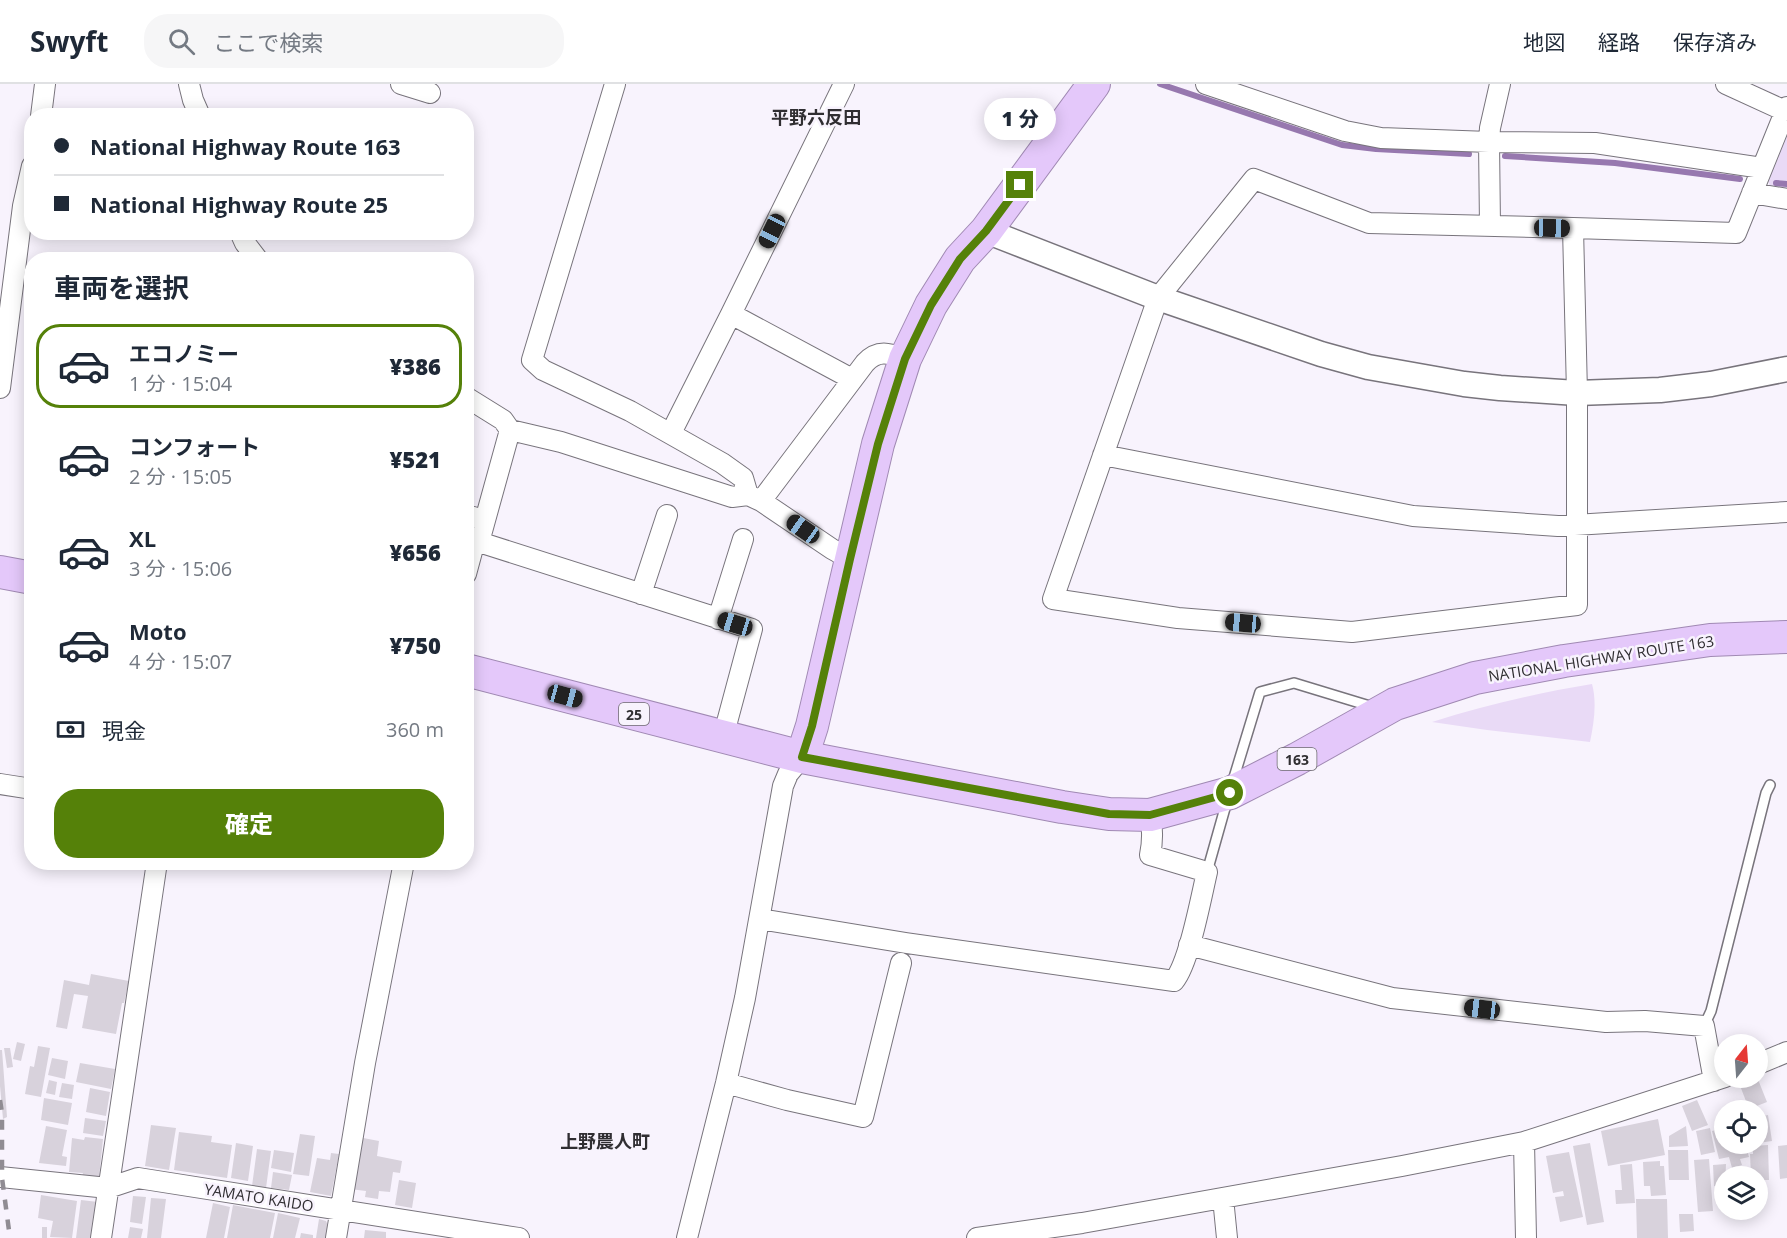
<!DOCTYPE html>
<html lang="ja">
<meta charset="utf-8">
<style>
body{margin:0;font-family:"Open Sans","Noto Sans JP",sans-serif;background:#f6f6f7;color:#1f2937;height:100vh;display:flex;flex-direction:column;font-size:22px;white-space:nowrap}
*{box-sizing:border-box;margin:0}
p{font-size:20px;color:#747a83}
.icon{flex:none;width:33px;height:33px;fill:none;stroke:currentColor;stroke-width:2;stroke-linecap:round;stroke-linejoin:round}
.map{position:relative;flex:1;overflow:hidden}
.details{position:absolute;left:24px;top:168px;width:450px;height:618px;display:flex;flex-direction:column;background:#fff;border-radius:24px;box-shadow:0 3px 15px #0003}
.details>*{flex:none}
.banner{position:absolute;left:24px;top:24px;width:450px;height:132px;border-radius:24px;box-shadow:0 3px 15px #0003;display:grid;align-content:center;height:132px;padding:0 30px;background:#fff}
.needle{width:39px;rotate:17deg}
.buttons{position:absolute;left:1714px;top:950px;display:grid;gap:12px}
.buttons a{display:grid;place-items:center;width:54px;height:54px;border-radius:50%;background:#fff;box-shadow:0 3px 15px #0003;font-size:30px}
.end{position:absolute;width:27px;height:27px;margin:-14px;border:8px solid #558109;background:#fff;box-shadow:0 0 0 3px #fff}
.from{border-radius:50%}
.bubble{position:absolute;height:42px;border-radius:21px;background:#fff;box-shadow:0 3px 15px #0003;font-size:20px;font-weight:800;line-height:42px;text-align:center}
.car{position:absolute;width:18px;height:36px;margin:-18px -9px;border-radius:8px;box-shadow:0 0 4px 2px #0007;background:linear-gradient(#222 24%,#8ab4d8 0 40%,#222 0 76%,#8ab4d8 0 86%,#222 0)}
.banner b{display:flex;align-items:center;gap:21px;height:57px;font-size:22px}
.banner b+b{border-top:2px solid #e0e1e3}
.banner i{width:15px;height:15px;background:#1f2937}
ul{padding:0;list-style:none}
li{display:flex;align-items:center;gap:18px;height:84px;margin:0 12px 9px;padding:0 18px;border:3px solid transparent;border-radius:24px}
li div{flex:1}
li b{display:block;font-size:22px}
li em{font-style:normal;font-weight:800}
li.active{border-color:#558109}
li>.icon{width:54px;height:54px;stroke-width:1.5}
h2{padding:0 30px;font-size:27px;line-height:72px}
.pay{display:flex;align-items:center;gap:15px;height:66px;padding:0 30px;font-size:22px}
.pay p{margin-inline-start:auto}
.button{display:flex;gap:12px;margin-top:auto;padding:12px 30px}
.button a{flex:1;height:69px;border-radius:24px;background:#558109;color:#fff;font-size:24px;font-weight:800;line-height:69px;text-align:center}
header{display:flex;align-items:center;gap:36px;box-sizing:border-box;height:84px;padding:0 30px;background:#fff;border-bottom:2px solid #e0e1e3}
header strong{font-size:28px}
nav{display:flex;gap:33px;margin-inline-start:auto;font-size:21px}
.search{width:420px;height:54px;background:#f6f6f7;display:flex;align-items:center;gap:15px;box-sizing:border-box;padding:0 21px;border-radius:24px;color:#747a83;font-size:22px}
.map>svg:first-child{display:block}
</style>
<header>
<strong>Swyft</strong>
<div class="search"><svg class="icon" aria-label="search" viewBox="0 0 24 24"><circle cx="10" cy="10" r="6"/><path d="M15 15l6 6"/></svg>ここで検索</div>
<nav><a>地図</a><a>経路</a><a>保存済み</a></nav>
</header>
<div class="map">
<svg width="1787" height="1154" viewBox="0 0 1787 1154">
<rect width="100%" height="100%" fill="#f8f3fd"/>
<!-- green -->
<path fill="#e9daf6" d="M1787 44V105L1770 102 1767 94Z
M1592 600C1597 618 1594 639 1590 658L1487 646 1432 638C1485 621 1538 609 1592 600Z"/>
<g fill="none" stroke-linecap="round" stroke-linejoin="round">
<!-- stream -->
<path stroke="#9778af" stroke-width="6" d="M1160 0 1342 61 1376 65 1469 70
M1505 72 1615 79 1740 95
M1776 99 1787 100"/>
</g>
<!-- building -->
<path fill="#d8d2dc" d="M91 890 129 897 124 919H122L116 950 82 944 88 912 74 910 67 945 56 943 64 896 89 901Z
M17 958 25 960 21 977 13 975Z
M38 962 50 964 41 1013 25 1010 30 982 34 983Z
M4 964H10L13 983 7 984Z
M0 966H2L7 1033 3 1035 0 1002Z
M52 974 68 977 65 995 48 991Z
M80 979 115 985 111 1005 76 998Z
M1757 993 1767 1018 1749 1025 1739 999Z
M49 996 57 998 55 1011 46 1009Z
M62 999 74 1001 72 1015 59 1013Z
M90 1004 110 1008 106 1032 86 1028Z
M44 1014 72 1019 68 1041 41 1036Z
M1697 1016 1708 1041 1692 1047 1682 1022Z
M1737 1017 1741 1026H1734L1731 1020Z
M1768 1031 1772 1057 1758 1059V1033Z
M85 1034 106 1037 103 1052 83 1049Z
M1658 1035 1665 1071 1608 1082 1601 1047Z
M1725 1038V1059H1745L1749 1073 1740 1075 1742 1081 1732 1084 1729 1073 1719 1075 1712 1047 1721 1045 1719 1040Z
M151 1041 176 1044 169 1086 145 1082Z
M46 1042 67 1046 62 1072 67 1073 66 1082 39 1079Z
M1686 1042 1688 1062 1669 1063V1052Z
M1710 1044 1715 1068 1701 1071 1696 1047Z
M179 1048 212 1052 211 1058 232 1061 227 1094 174 1086Z
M300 1050 315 1052 309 1092 293 1090Z
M85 1053 103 1055 99 1094 82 1092 83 1089 69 1088 72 1054 84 1056Z
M358 1053 379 1057 377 1072 402 1077 400 1089 393 1088 390 1108 379 1107 378 1115 365 1113 366 1107 350 1105Z
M236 1059 253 1062 248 1097 231 1094Z
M1590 1059 1604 1138 1587 1141 1573 1062Z
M1768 1061 1769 1096H1758V1092H1751L1750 1070H1753V1062Z
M1787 1061V1094L1780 1095 1778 1062Z
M257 1065 271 1067 266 1104 252 1102Z
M274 1066 294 1069 291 1088 271 1084Z
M1668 1066H1688L1689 1096H1669Z
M1569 1068 1583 1133 1560 1138 1555 1113 1564 1112 1563 1107 1553 1109 1546 1072Z
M331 1069 339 1070 331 1112 310 1108 317 1074 330 1076Z
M1709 1075 1713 1127 1698 1128 1694 1076Z
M1660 1077V1082H1664L1666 1111 1651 1112 1650 1102H1644L1643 1078Z
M1632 1080 1635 1119 1616 1120 1615 1106H1622L1620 1081Z
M1726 1080 1725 1102H1714L1713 1081Z
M273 1088 292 1091 289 1106 271 1104Z
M399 1096 416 1099 412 1124 395 1121Z
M41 1111 77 1117 72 1154 50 1153 53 1137 38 1134Z
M133 1112 146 1113 142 1140 130 1138Z
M151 1114 166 1115 161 1154H147Z
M1636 1115H1667L1668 1154H1637Z
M81 1116 98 1118 93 1154H76Z
M213 1119 230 1123 224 1154H206Z
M233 1121 275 1129 270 1154H227Z
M278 1129 300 1134 295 1154H273Z
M1679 1130H1693L1694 1147 1680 1148Z
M319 1135 326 1137 330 1146 328 1154H316Z
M42 1143H47V1154H42Z
M130 1143 143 1145 141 1154H128Z
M365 1146 386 1148V1154H364Z
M301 1149 313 1151V1154H300Z"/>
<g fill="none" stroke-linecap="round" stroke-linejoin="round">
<defs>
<path id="service" d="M1232 700 1260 608 1294 599 1373 623
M1207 788 1227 717
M1704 942 1711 927 1766 709 1770 701"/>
<path id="minor" d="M189 0 193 16 200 32
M401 0 430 9
M615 0 532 276 543 286 630 327 722 379 743 394 748 411
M1206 0 1345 47 1381 54 1489 58 1595 59 1762 84
M1726 0 1785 27
M41 32 45 0
M1254 95 1369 139 1573 144 1577 309V521L1352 548 1178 534 1053 515 1158 214Z
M1752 109 1787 115
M1490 142 1489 58 1490 44 1500 0
M1573 144 1736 149 1787 23
M240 148 245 159 258 176
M731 230 852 295
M0 304 23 122 32 82
M466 313 503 336 510 346 561 358 732 413 748 411 761 417 832 465 850 475
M671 349 731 230 844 0
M1103 371 1413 432 1558 442 1787 428
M761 417 865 279C878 265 889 269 905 275
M466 431 484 436
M479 458 752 545 723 653
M466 490 473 464 479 458 510 346
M641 510 667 431
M718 535 743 455
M0 700 32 705
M760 835 906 859 1174 897C1189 879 1201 814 1207 788L1150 771C1153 756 1153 745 1150 731
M1189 861 1392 914 1606 938 1645 937 1704 942 1714 997
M1758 980 1787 968
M726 999 787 1016 863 1033 901 879
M1524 1058 1526 1154
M0 1093 108 1104 138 1094 519 1154
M1223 1114 1227 1154
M101 1154 157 778
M336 1154 365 979 404 778
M687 1154 726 999 745 914 783 702 788 690 802 673
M977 1154 1082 1139 1402 1082 1524 1058 1725 993"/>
<path id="tertiary" d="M986 147 1158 214 1321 270 1368 283 1464 300 1500 304 1577 309 1660 306 1711 300 1787 285"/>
<path id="trunk" d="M0 488 32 494
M466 586 802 673 1062 723 1109 730 1150 731 1230 709 1297 675 1395 620 1475 594 1564 577 1710 556 1787 553
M802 673 812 642 878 360 905 275 931 221 960 175 986 147 1094 0"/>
</defs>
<!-- service casing -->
<use href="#service" stroke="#78747c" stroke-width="12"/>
<!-- minor casing -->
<use href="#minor" stroke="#78747c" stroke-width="22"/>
<!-- tertiary casing -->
<use href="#tertiary" stroke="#78747c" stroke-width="27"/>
<!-- trunk casing -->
<use href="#trunk" stroke="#a089b3" stroke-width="34"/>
<!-- service -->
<use href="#service" stroke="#fff" stroke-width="9"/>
<!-- minor -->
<use href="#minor" stroke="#fff" stroke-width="20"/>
<!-- tertiary -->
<use href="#tertiary" stroke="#fff" stroke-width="24"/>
<!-- trunk -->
<use href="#trunk" stroke="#e4c8fa" stroke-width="32"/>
<!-- rail -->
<path stroke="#908c93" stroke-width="4.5" stroke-dasharray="10 10" stroke-linecap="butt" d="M0 1016 2 1029V1094L10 1154"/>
</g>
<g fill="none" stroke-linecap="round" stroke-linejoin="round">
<!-- route -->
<path stroke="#558109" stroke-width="8" d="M1020 101 986 147 960 175 931 221 905 275 878 360 850 475 812 642 802 673 1109 730 1150 731 1230 709"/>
</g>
<g text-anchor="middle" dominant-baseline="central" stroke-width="5" stroke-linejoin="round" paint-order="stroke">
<!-- shield labels -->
<g fill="#f8f3fd" stroke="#6c696f" stroke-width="1.5">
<rect x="619" y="619" width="30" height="22" rx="4.5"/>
<rect x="1277.5" y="664" width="39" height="22" rx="4.5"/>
</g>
<g font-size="14" font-weight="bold" fill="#302e32">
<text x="634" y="630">25</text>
<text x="1297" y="675">163</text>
</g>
<!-- street labels -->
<g font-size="15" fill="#302e32" stroke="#f8f3fd">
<text transform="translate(1601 574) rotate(-9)">NATIONAL HIGHWAY ROUTE 163</text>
<text transform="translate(259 1113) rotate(9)">YAMATO KAIDO</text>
</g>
<!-- quarter labels -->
<g font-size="18" font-weight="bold" fill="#302e32" stroke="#f8f3fd">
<text x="816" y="33">平野六反田</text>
<text x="605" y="1057">上野農人町</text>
</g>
</g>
</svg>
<div class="buttons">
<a><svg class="needle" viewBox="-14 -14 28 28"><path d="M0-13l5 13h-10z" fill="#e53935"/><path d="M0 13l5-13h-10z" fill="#747a83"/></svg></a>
<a><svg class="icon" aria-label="locate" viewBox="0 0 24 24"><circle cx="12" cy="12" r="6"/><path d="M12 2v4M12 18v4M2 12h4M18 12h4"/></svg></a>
<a><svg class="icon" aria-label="layers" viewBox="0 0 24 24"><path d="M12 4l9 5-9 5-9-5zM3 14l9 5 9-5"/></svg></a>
</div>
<i class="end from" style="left:1230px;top:709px"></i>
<i class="end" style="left:1020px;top:101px"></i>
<div class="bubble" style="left:984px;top:14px;width:72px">1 分</div>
<i class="car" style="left:1552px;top:144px;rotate:91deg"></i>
<i class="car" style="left:772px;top:147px;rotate:206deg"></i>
<i class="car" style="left:803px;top:445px;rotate:305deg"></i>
<i class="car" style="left:1243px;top:539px;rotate:275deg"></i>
<i class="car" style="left:735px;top:540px;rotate:287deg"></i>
<i class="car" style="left:565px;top:612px;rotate:105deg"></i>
<i class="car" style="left:1482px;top:925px;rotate:277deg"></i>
<div class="banner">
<b><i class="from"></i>National Highway Route 163</b>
<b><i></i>National Highway Route 25</b>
</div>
<section class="details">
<h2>車両を選択</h2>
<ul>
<li class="active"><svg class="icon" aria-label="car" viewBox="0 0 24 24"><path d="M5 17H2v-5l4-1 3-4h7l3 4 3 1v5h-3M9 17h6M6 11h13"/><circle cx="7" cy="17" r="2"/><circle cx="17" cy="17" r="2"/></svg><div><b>エコノミー</b><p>1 分 · 15:04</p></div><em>¥386</em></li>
<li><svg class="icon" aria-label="car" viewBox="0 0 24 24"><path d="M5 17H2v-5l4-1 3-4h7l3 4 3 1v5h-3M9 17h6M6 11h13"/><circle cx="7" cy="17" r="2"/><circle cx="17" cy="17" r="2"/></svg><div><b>コンフォート</b><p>2 分 · 15:05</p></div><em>¥521</em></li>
<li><svg class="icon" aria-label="car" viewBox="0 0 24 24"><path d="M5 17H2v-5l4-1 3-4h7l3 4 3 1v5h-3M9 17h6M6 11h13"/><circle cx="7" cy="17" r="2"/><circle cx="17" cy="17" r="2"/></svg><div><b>XL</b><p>3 分 · 15:06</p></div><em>¥656</em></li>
<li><svg class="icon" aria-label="car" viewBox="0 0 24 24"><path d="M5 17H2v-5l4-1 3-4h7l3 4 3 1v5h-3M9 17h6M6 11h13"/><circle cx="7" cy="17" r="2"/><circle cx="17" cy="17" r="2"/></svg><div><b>Moto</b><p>4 分 · 15:07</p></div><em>¥750</em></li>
</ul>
<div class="pay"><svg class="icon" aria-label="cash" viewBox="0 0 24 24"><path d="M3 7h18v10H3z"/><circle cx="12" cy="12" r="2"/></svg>現金<p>360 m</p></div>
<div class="button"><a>確定</a></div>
</section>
</div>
